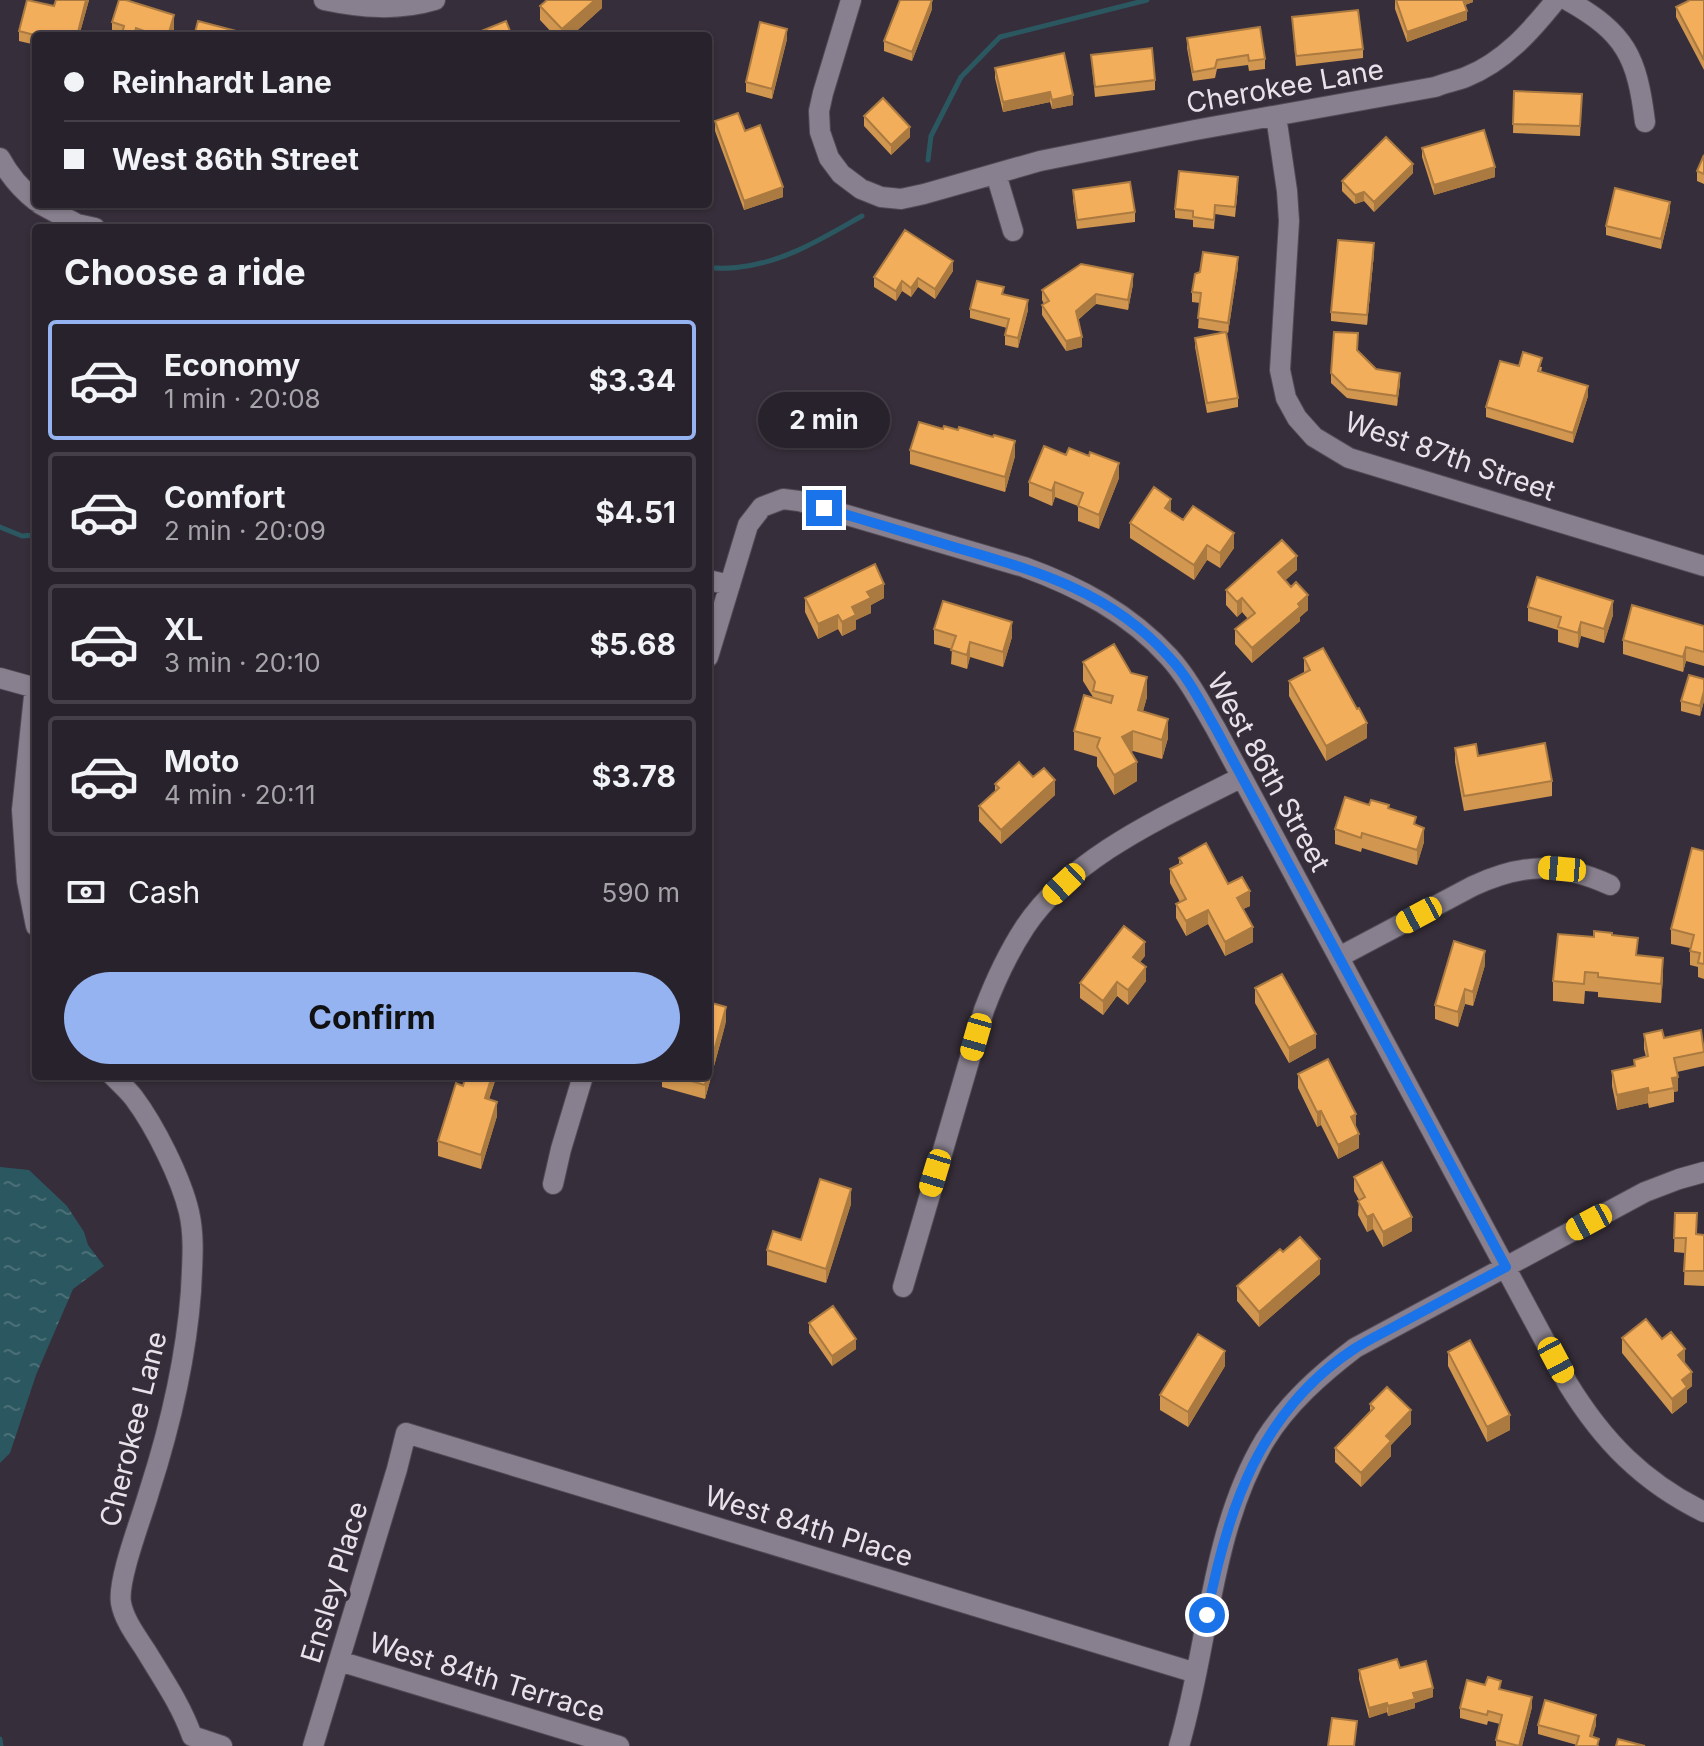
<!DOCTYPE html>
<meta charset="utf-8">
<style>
body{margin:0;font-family:Inter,sans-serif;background:#342f38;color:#f1f3f6;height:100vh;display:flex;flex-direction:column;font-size:30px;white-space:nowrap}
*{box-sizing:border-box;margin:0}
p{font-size:26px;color:#a5a4a9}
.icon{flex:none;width:44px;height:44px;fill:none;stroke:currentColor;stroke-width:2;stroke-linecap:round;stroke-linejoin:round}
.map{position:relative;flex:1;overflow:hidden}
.panel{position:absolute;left:32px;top:224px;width:680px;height:856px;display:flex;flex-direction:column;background:#28222c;border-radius:8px;box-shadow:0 2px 6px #0004,0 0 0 2px #443f48}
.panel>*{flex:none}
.guide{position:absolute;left:32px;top:32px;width:680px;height:176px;border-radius:8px;box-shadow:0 2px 6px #0004,0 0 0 2px #443f48;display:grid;align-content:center;height:176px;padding:0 32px;background:#28222c}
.end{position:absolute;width:36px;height:36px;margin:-18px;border:10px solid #1a73e8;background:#fff;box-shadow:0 0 0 4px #fff}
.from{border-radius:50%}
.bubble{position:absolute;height:56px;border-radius:28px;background:#28222c;box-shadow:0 2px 6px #0004,0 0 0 2px #443f48;font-size:26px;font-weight:700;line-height:56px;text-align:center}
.car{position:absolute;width:24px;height:48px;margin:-24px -12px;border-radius:10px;box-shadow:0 0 6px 2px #0007;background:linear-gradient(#f5c518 24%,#345 0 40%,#f5c518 0 76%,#345 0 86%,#f5c518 0)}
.guide b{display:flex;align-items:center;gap:28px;height:76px;font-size:30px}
.guide b+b{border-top:2px solid #443f48}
.guide i{width:20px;height:20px;background:#f1f3f6}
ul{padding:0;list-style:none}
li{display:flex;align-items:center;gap:24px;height:120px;margin:0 16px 12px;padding:0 16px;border:4px solid #443f48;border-radius:8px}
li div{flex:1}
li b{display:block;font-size:30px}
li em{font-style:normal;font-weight:700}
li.on{border-color:#95b2f1}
li>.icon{width:72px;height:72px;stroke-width:1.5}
h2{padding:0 32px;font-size:36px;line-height:96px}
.pay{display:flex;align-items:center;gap:20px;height:88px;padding:0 32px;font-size:30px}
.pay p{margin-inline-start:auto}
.primary-button{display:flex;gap:16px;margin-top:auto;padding:16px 32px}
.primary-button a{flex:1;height:92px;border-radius:48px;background:#95b2f1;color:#111;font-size:32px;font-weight:700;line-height:92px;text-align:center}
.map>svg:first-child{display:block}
</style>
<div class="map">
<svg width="1704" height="1746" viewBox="0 0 1704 1746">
<defs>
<pattern id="water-ripples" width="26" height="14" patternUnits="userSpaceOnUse" patternTransform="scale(2)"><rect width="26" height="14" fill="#2b5760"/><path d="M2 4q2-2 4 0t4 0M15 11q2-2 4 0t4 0" fill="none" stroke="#4a6f77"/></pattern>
</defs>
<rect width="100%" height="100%" fill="#362e3a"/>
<!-- water -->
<path fill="url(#water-ripples)" d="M0 1167 29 1170 67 1206 84 1232 88 1245 104 1266 73 1289 36 1375 10 1453 0 1463Z"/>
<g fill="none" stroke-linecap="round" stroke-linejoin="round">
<!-- stream -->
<path stroke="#2b5760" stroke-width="5" d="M928 160 931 136 961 77 1000 37 1147 0
M708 268C718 268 729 269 740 267 785 262 823 238 862 216
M0 527 22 536 36 535
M0 1739 1 1746"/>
<defs>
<path id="minor" d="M324 0C362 8 398 11 435 0
M851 0 823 93 819 111 820 132 829 158 841 174 861 189 881 197 901 199 924 194 1040 161 1195 130 1435 87C1445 83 1456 81 1466 77 1504 62 1531 31 1556 0
M1567 0C1626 33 1637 57 1645 122
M1276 116 1287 191 1289 221 1280 370 1286 398 1297 418 1314 437 1349 458 1704 566
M0 158C9 175 21 189 36 201
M996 174 1013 231
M40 204 77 224 95 228
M708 580 730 585
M708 657 748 525 762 507 783 499 799 501 1024 567C1079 587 1129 613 1169 657 1188 678 1202 705 1216 729L1568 1384C1603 1441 1643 1482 1704 1512
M0 678 36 688
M35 687 22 810 27 881 36 926
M1339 957 1473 886C1523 863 1560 862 1610 885
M113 1076C120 1083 128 1090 134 1098 155 1126 181 1178 189 1212 195 1238 192 1265 191 1291 186 1359 170 1427 149 1492 142 1517 117 1580 121 1603 124 1620 137 1637 146 1651 163 1679 181 1705 192 1736
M553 1184 561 1149 583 1076
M903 1287 984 1010C995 981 1008 953 1025 927 1073 855 1168 815 1242 777
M339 1661 619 1746
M192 1736 222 1746
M313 1746 397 1469 406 1433 1196 1673
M1179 1746C1209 1645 1210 1532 1265 1440 1288 1403 1321 1374 1355 1348L1645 1192 1679 1179 1704 1172"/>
</defs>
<!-- minor casing -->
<use href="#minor" stroke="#524b56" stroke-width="22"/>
<!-- minor -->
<use href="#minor" stroke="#88808e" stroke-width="20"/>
</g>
<!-- wall -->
<path fill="#d1964f" d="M56 0H89L79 36H36V45L19 41V31L54 6Z
M602 0V8L571 36H555L540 20V6Z
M1395 0H1473V2L1465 5 1467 20 1407 42 1395 9Z
M1704 0V70L1676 17V7Z
M932 9 912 61 884 51V41Z
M1292 17 1363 49V58L1296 66Z
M112 22 174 30 172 36H112Z
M1187 38 1265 59V69L1249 71 1248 65 1217 69 1215 78 1193 81 1187 48Z
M787 39 772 99 746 92V82Z
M1091 55 1155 80V90L1095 97Z
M995 68 1073 105 1052 109 1050 102 1003 112 995 78Z
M1514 91 1582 94 1580 136 1513 133Z
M864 116 910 137 891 155 864 126Z
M715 121 745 131 783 197 744 210 715 131Z
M1422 148 1495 177 1434 195 1422 157Z
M1704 155V184L1697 181V171Z
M1413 173 1374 212 1364 201 1355 204 1342 191V181Z
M1238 187 1235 217 1215 214 1214 229 1193 227V220L1175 218V209Z
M1073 190 1135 212V222L1077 229 1073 200Z
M1670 211 1661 249 1606 235V226Z
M1374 253 1367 325 1331 321V312Z
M1238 267 1228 333 1226 332 1238 398V407L1207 413 1195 347V338L1224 332 1198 328 1200 303 1192 302V292Z
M953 271 935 299 918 287 911 297 902 291 896 301 874 287V277Z
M1133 284 1128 310 1096 304 1078 320 1082 347 1066 351 1042 315V305L1044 304 1042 300V290Z
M1004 294 1028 310 1018 348 1005 345V335L1007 328 970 318V309Z
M1357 350 1376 369 1400 383 1397 406 1347 398 1331 383V373Z
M1519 366 1542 367 1541 372 1588 396 1573 443 1486 417V407Z
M943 429 958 430 993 437 1015 456 1005 492 910 464V450Z
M1119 478 1099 529 1078 521V506L1055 497 1052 506 1029 496V482Z
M1171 512 1234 548 1220 568 1207 560 1194 580 1130 538V523Z
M1297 570 1285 580 1308 610 1300 617V621L1252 663 1235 644V629L1248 619 1242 612 1237 617 1226 605V590Z
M805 598H884L871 605V613L856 620V629L842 636 838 629 818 639 805 612Z
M1528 607 1613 615 1604 643 1581 636 1578 648 1558 642V630L1528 621Z
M1704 626V666L1686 661 1683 672 1623 654V640Z
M934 629 1012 637 1003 667 970 657 967 669 951 664 952 649 934 644Z
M1304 658 1367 738 1326 761 1289 696V681L1304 673Z
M1083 662 1131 673 1147 697 1143 711 1168 738 1162 759 1133 751 1131 752 1137 781 1114 795 1097 766V757L1074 750V731L1093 697 1083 681Z
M1704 679V701L1700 716 1681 711V701Z
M1455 748 1552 781V796L1464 811 1455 762Z
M1033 777 1055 795 1001 844 979 821V806L995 791V784Z
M1369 805 1389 809 1416 825 1424 842 1417 865 1362 848 1361 852 1335 844V829Z
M1704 851V979L1698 977V967L1690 965V948L1671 944V929Z
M1179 858 1228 884 1250 906 1243 909 1253 942 1225 956 1208 924 1186 936 1176 918V904L1180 902 1170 883V869L1179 864Z
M1612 935 1663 977 1661 1003 1598 997V992L1585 991 1584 1004 1553 1001V981L1594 937Z
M1145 956 1140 962 1146 981 1128 1005 1117 996 1103 1015 1080 998V983Z
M1485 965 1473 1006 1465 1004 1458 1027 1435 1019V1005Z
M1255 988 1316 1048 1289 1063 1255 1003Z
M726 1022 705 1099 662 1087V1076H708Z
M1644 1034 1704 1047V1066L1677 1072 1678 1091 1674 1092V1102L1649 1108 1648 1103 1617 1110 1612 1086V1071L1634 1067V1060L1646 1057 1644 1049Z
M1298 1074 1356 1128 1359 1148 1338 1159 1321 1125 1317 1127 1298 1088Z
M495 1076V1081L489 1099 497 1116 481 1169 438 1156V1141L463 1086Z
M1354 1177 1412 1231 1383 1247 1373 1229 1367 1232 1358 1215 1359 1200 1354 1191Z
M851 1204 826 1283 767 1265V1250L801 1240Z
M1675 1213 1696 1234 1704 1235V1286L1684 1285 1685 1253 1674 1252Z
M1320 1274 1259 1327 1237 1301V1286Z
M809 1323 856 1349 832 1366 809 1333Z
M1622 1338 1662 1339 1685 1363 1692 1386 1687 1390V1402L1672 1414 1622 1353Z
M1448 1352 1510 1430 1487 1442 1448 1366Z
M1225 1366 1188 1427 1160 1410V1395Z
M1370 1404 1411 1424 1391 1445V1456L1361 1487 1335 1462V1448L1370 1411Z
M1400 1668 1433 1697 1415 1703V1708L1388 1716 1387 1712 1369 1718 1359 1679V1670Z
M1501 1689 1532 1707 1522 1746H1496V1740L1500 1724 1488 1721 1487 1725 1460 1718V1708Z
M1538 1725H1596L1592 1737 1599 1746 1577 1745 1538 1734Z"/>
<!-- shaded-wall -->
<path fill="#aa7a40" d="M86 0H89L79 36H77Z
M595 0H602V8L571 36H562V29Z
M932 0V9L912 61V52Z
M1462 0H1473V2L1462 6Z
M1467 11V20L1407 42V32Z
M174 15V30L172 36H168Z
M787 29V39L772 99V89Z
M1050 92V102L1003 112V102Z
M1073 95V105L1052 109V100Z
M910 127V137L891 155V145Z
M1413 164V173L1374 212V202Z
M1495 167V177L1434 195V185Z
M783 187V197L744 210V201Z
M1364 192V201L1355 204V195Z
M1670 202V211L1661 249V239Z
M1374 243V253L1367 325V315Z
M1238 257V267L1228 333V323Z
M953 261V271L935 299V289Z
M1133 274V284L1128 310V300Z
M918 278V287L911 297V288Z
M902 281V291L896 301V291Z
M1096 294V304L1076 321V311Z
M1028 300V310L1018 348V338Z
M1082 337V347L1066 351V341Z
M1400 373V383L1397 406V396Z
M1588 386V396L1573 443V433Z
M1015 441V456L1005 492V477Z
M1119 463V478L1099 529V515Z
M1055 482V497L1052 506V491Z
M1171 499V513L1165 508Z
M1234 533V548L1220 568V553Z
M1207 545V560L1194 580V565Z
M1297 556V570L1278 587V572Z
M884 584V598L871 605V613L856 620V629L842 636V622L852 607 867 592Z
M1308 595V610L1300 617V621L1252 663V648Z
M1242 598V612L1237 617V602Z
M1613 601V615L1604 643V629Z
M838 615V629L818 639V624Z
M1012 622V637L1003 667V652Z
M1581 622V636L1578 648V633Z
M970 642V657L967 669V655Z
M1686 647V661L1683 672V657Z
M1147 677V697L1138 729V710Z
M1704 691V701L1700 716V706Z
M1168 719V738L1162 759V740Z
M1367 723V738L1326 761V746Z
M1133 731V751L1122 757V737Z
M1137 762V781L1114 795V775Z
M1055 780V795L1001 844V830Z
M1424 828V842L1417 865V850Z
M1250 891V906L1237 912V898Z
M1208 910V924L1186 936V921Z
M1253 927V942L1225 956V942Z
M1145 942V956L1133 971V957Z
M1485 951V965L1473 1006V992Z
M1663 958V977L1661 1003V984Z
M1146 967V981L1128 1005V990Z
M1117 982V996L1103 1015V1001Z
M1465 989V1004L1458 1027V1012Z
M726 1007V1022L705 1099V1085Z
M1316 1034V1048L1289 1063V1048Z
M492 1076H495V1081L485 1112V1098Z
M1678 1077V1091L1674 1092 1672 1078Z
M1648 1088V1103L1617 1110V1095Z
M497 1102V1116L481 1169V1155Z
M1321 1111V1125L1317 1127V1112Z
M1356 1114V1129L1351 1117Z
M1359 1134V1148L1338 1159V1145Z
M851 1189V1204L826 1283V1269Z
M1373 1214V1229L1367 1232V1217Z
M1412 1217V1231L1383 1247V1232Z
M1320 1259V1274L1259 1327V1312Z
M856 1339V1349L832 1366V1356Z
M1685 1349V1364L1678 1355Z
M1225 1351V1366L1188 1427V1412Z
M1692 1372V1386L1687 1390V1402L1672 1414V1399L1682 1380Z
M1411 1410V1424L1391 1445V1456L1361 1487V1473L1386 1436Z
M1510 1415V1430L1487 1442V1427Z
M1433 1688V1697L1415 1703V1708L1388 1716V1706L1413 1693Z
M1532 1697V1707L1522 1746H1519Z
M1387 1703V1712L1369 1718V1708Z
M1596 1715V1725L1590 1746V1736Z"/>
<!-- building -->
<path fill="#f3ae5c" stroke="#aa7a40" stroke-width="2" d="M27 0 54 6 56 0H86L77 36H38L19 31Z
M119 0H126L174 15 168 36H149L150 33 136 28 134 36 122 34 124 26 112 22Z
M547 0H595L562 29 540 6Z
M900 0H932L912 52 884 41Z
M1396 0H1463L1467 11 1407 32Z
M1690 0H1704V60L1676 7Z
M1358 10 1363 49 1296 56 1292 17Z
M198 21 255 36H194Z
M506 21 512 36H469Z
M760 22 787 29 772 89 746 82Z
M1260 27 1265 59 1249 61 1248 55 1217 60 1215 68 1193 72 1187 38Z
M1152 48 1155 80 1095 87 1091 55Z
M1064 53 1073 95 1052 100 1050 92 1003 102 995 68Z
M1514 91 1582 94 1580 126 1513 124Z
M883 98 910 127 891 145 864 116Z
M738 113 745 131 760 125 783 187 744 201 715 121Z
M1484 130 1495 167 1434 185 1422 148Z
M1386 137 1413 164 1374 202 1364 192 1355 195 1342 181Z
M1704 155V174L1697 171Z
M1179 171 1238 177 1235 207 1215 205 1214 220 1193 217V211L1175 209Z
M1130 182 1135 212 1077 220 1073 190Z
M1615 188 1670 202 1661 239 1606 226Z
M905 230 953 261 935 289 918 278 911 288 902 281 896 291 874 277Z
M1338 240 1374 243 1367 315 1331 312Z
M1203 252 1238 257 1228 323 1198 318 1201 293 1192 292 1195 274 1200 272Z
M1081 264 1133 274 1128 300 1096 294 1076 311 1082 337 1066 341 1042 305 1049 301 1042 290Z
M977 281 1004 287 1002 294 1028 300 1018 338 1005 335 1009 319 970 309Z
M1226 332 1238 398 1207 403 1195 338Z
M1334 332 1358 333 1357 350 1376 369 1400 373 1397 396 1347 389 1331 373Z
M1523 352 1542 358 1538 371 1588 386 1573 433 1486 407 1500 361 1519 366Z
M919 422 943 429 944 426 958 430 959 427 993 437 994 435 1015 441 1005 477 910 450Z
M1044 446 1066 455 1069 448 1089 456 1090 452 1119 463 1099 515 1078 506 1083 493 1055 482 1052 491 1029 482Z
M1154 487 1171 499 1165 508 1183 520 1193 506 1234 533 1220 553 1207 545 1194 565 1130 523Z
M1282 540 1297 556 1278 572 1291 587 1296 582 1308 595 1298 604 1300 607 1252 648 1235 629 1255 613 1242 598 1237 602 1226 590Z
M875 564 884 584 867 592 871 598 852 607 856 615 842 622 838 615 818 624 805 598Z
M1537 577 1613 601 1604 629 1581 622 1578 633 1558 627 1561 617 1528 607Z
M943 601 1012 622 1003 652 970 642 967 655 951 650 956 636 934 629Z
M1632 605 1704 626V652L1686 647 1683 657 1623 640Z
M1114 644 1131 673 1147 677 1138 710 1168 719 1162 740 1133 731 1122 737 1137 762 1114 775 1097 747 1100 738 1074 731 1084 695 1111 703 1113 696 1093 691 1095 682 1083 662Z
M1323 648 1357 709 1359 708 1367 723 1326 746 1289 681 1310 670 1304 658Z
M1689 675 1704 679V691L1700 706 1681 701Z
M1545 743 1552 781 1464 796 1455 748 1476 744 1478 756Z
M1019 762 1033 777 1044 768 1055 780 1001 830 979 806 999 788 995 784Z
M1345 797 1369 805 1371 800 1389 805 1388 808 1416 817 1414 824 1424 828 1417 850 1362 833 1361 838 1335 829Z
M1206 843 1228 884 1242 877 1250 891 1237 898 1253 927 1225 942 1208 910 1186 921 1176 904 1186 899 1170 869 1182 863 1179 858Z
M1692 848 1704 851V964L1698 963 1700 953 1690 951 1694 935 1671 929Z
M1124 926 1145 942 1133 957 1146 967 1128 990 1117 982 1103 1001 1080 983Z
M1594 931 1612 933V935L1638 938 1636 955 1663 958 1661 984 1598 977V973L1585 972 1584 984 1553 981 1558 934 1594 937Z
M1454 941 1485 951 1473 992 1465 989 1458 1012 1435 1005Z
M1282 974 1316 1034 1289 1048 1255 988Z
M708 1002 726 1007 708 1073Z
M1662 1030 1664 1038 1701 1030 1704 1052 1674 1058 1678 1077 1672 1078 1674 1088 1649 1093 1648 1088 1617 1095 1612 1071 1635 1066 1634 1060 1648 1056 1644 1034Z
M1328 1059 1356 1114 1351 1117 1359 1134 1338 1145 1321 1111 1317 1112 1298 1074Z
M466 1076H492L485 1098 497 1102 481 1155 438 1141 456 1083 463 1086Z
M673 1076H707L705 1085Z
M1382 1162 1412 1217 1383 1232 1373 1214 1367 1217 1358 1201 1365 1197 1354 1177Z
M820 1179 851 1189 826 1269 767 1250 773 1231 801 1240Z
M1675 1213H1697L1696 1234 1704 1235V1271H1684L1686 1238H1674Z
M1300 1237 1320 1259 1259 1312 1237 1286 1280 1249 1283 1252Z
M833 1306 856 1339 832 1356 809 1323Z
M1646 1319 1662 1339 1671 1332 1685 1349 1678 1355 1692 1372 1682 1380 1687 1387 1672 1399 1622 1338Z
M1198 1334 1225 1351 1188 1412 1160 1395Z
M1470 1340 1510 1415 1487 1427 1448 1352Z
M1387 1387 1411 1410 1386 1436 1391 1441 1361 1473 1335 1448 1374 1408 1370 1404Z
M1397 1659 1400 1668 1426 1661 1433 1688 1413 1693 1415 1699 1388 1706 1387 1703 1369 1708 1359 1670Z
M1488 1677 1501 1681 1499 1689 1532 1697 1519 1746 1496 1740 1502 1715 1488 1711 1487 1715 1460 1708 1467 1680 1485 1685Z
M1545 1700 1596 1715 1590 1736 1599 1739 1597 1746H1576L1579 1736 1538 1725Z
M1332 1718 1357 1721 1354 1746H1328Z
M1618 1739 1645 1746H1616Z"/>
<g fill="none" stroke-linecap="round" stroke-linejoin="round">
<!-- route -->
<path stroke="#1a73e8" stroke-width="10" d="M824 508C867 521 911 534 954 547 1036 571 1110 591 1169 657 1189 678 1202 705 1216 729L1506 1267C1471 1285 1437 1304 1403 1322 1387 1331 1369 1339 1354 1349 1260 1411 1227 1509 1207 1615"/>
</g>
<g text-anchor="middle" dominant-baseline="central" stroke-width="8" stroke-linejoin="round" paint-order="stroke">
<!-- street labels -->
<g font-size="28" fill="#e8e3eb" stroke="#362e3a">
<text transform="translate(1285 86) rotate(-10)">Cherokee Lane</text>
<text transform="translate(1450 456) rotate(19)">West 87th Street</text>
<text transform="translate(1269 772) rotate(61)">West 86th Street</text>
<text transform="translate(133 1429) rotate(-76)">Cherokee Lane</text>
<text transform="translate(809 1526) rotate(17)">West 84th Place</text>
<text transform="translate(334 1582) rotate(-73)">Ensley Place</text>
<text transform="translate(487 1677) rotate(17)">West 84th Terrace</text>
</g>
</g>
</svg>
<i class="end from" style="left:1207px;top:1615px"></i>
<i class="end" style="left:824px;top:508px"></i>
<div class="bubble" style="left:758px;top:392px;width:132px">2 min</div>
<i class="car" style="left:1562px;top:869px;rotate:275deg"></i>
<i class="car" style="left:1064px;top:884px;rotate:227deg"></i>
<i class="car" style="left:1419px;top:915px;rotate:242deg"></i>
<i class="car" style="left:976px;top:1037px;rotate:196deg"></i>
<i class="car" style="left:935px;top:1173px;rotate:197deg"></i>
<i class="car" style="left:1589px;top:1222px;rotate:242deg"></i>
<i class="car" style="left:1556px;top:1360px;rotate:152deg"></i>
<div class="guide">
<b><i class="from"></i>Reinhardt Lane</b>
<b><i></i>West 86th Street</b>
</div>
<section class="panel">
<h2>Choose a ride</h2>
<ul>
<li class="on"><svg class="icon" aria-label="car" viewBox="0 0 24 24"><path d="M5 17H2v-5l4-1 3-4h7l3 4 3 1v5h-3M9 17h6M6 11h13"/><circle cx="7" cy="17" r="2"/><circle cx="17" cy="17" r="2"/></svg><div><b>Economy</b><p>1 min · 20:08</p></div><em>$3.34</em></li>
<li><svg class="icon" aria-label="car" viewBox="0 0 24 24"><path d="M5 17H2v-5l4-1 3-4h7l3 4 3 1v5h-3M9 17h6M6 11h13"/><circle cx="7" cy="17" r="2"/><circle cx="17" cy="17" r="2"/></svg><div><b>Comfort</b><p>2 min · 20:09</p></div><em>$4.51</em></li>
<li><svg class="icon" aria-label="car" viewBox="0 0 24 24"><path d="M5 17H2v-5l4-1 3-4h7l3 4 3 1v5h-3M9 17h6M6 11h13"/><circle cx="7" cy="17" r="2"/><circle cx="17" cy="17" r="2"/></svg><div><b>XL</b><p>3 min · 20:10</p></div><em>$5.68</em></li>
<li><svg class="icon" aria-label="car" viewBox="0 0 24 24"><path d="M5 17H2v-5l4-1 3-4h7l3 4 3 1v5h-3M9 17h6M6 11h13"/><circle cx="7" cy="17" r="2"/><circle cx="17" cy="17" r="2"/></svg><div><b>Moto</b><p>4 min · 20:11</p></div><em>$3.78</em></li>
</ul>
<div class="pay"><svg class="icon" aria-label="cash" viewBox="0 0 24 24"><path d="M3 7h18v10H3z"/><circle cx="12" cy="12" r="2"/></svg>Cash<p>590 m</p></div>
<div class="primary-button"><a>Confirm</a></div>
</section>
</div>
